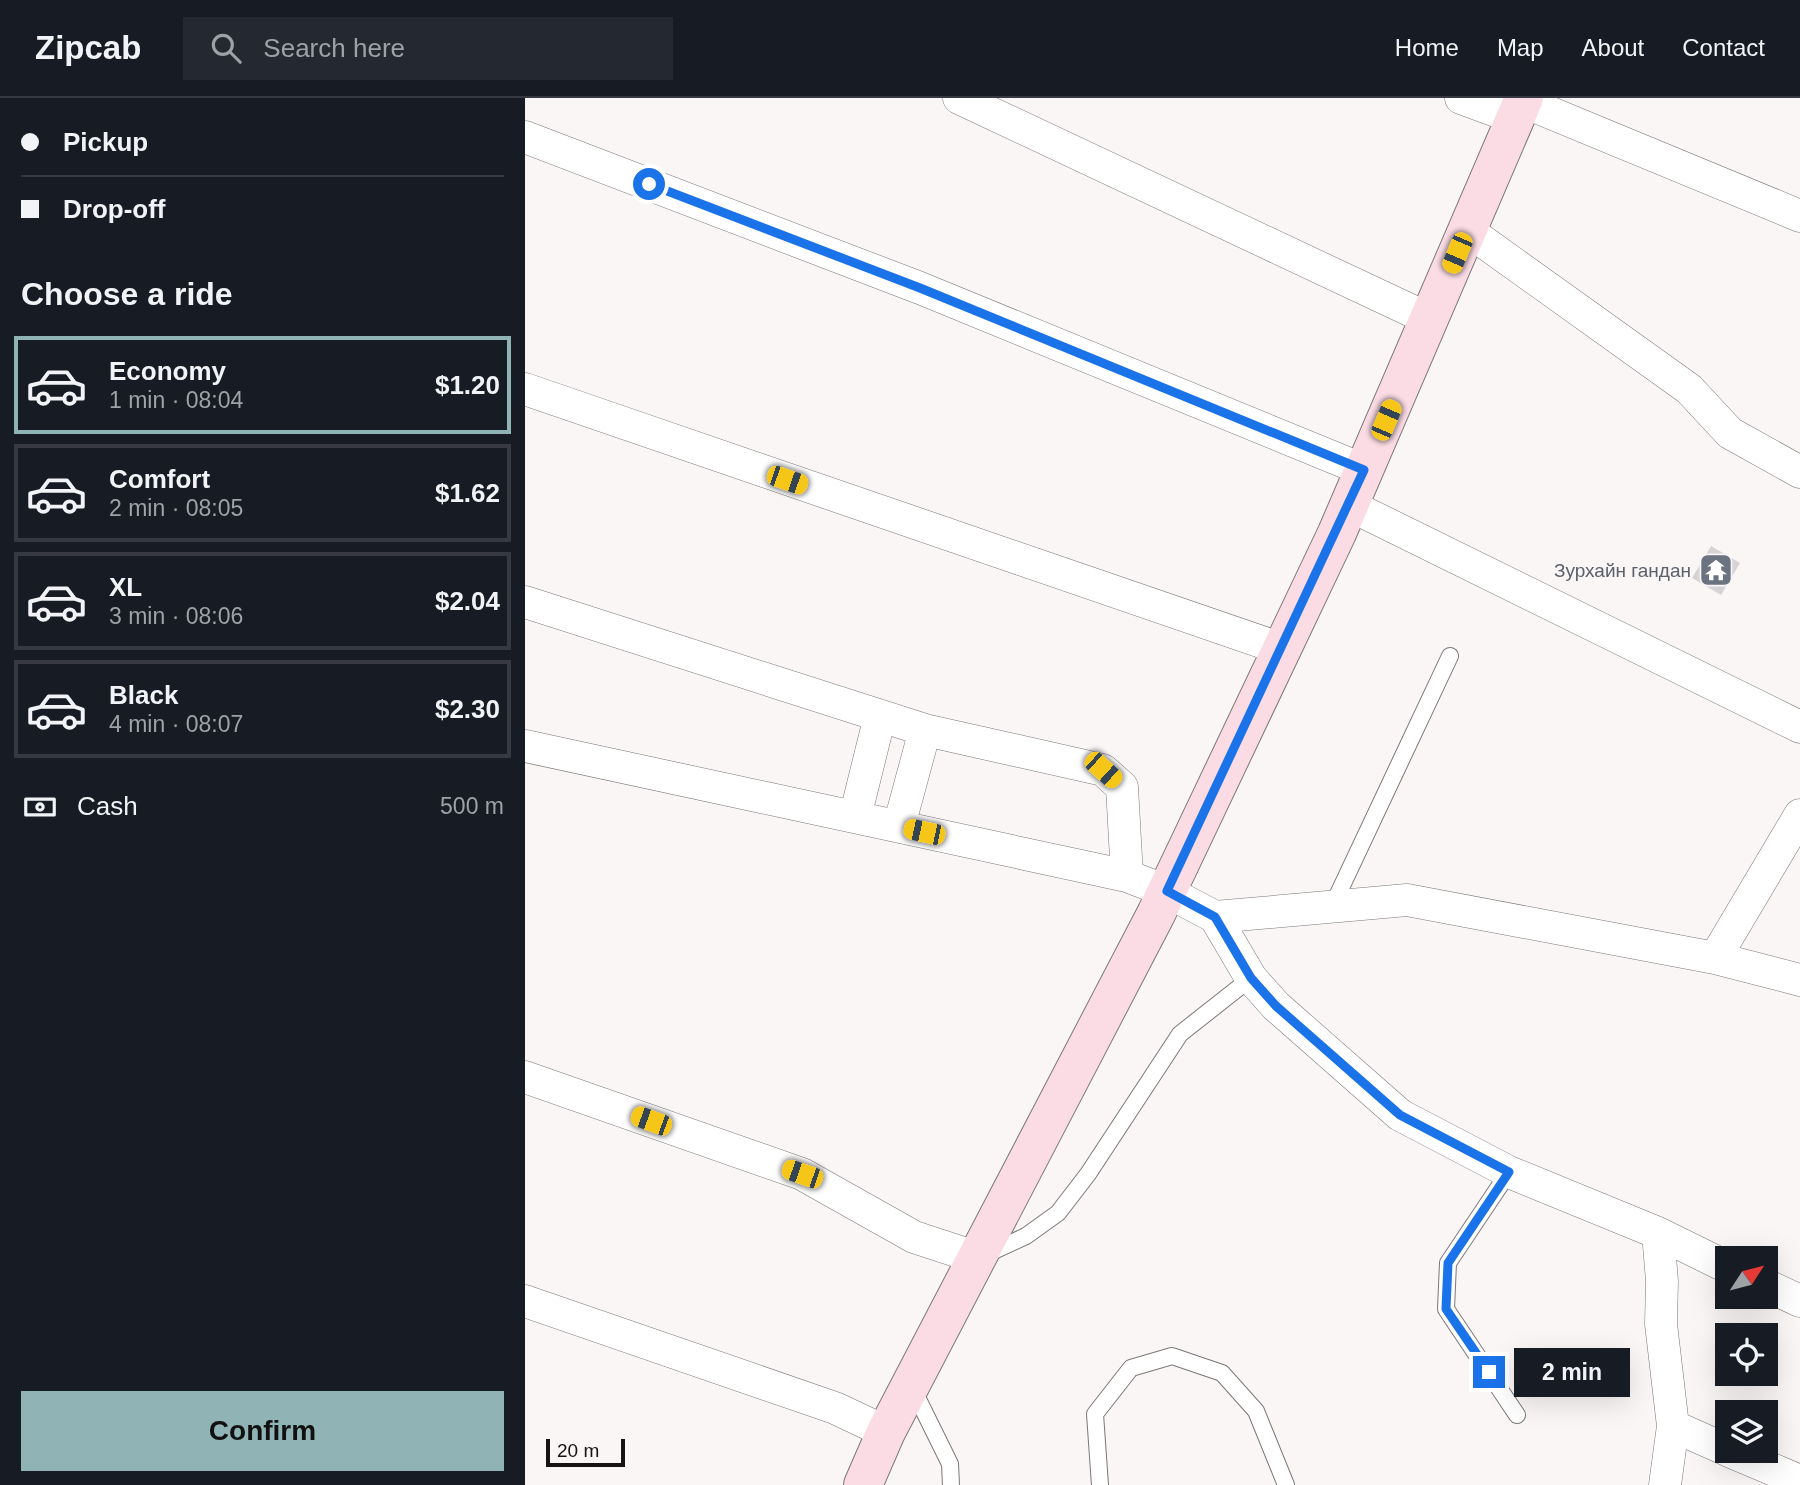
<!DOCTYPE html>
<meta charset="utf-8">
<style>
body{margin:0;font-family:Arial,sans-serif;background:#242831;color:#f1f3f6;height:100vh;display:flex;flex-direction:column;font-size:26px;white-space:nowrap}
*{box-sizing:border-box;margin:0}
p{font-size:23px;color:#9ea1a6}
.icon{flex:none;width:38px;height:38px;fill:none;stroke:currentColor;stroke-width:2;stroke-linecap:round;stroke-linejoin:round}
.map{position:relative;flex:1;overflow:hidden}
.details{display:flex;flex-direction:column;background:#171b24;width:525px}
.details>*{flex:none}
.hud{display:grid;align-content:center;height:154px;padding:0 21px;background:#171b24}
.needle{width:46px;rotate:54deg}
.buttons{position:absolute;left:1190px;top:1148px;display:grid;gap:14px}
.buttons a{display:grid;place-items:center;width:63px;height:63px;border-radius:0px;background:#171b24;box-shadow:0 7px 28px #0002;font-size:35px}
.scale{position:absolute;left:21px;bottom:18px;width:79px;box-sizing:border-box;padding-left:7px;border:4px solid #151413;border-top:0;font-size:19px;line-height:24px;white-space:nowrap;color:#151413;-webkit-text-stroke:5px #faf6f5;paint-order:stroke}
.end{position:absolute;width:32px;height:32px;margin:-16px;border:9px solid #1a73e8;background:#fff;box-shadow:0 0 0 4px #fff}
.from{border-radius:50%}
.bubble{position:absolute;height:49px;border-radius:0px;background:#171b24;box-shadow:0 7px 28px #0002;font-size:23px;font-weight:700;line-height:49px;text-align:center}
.car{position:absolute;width:21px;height:42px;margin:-21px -10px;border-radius:9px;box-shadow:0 0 5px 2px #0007;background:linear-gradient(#f5c518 24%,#345 0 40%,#f5c518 0 76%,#345 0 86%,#f5c518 0)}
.hud b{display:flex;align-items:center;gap:24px;height:66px;font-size:26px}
.hud b+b{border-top:2px solid #363941}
.hud i{width:18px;height:18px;background:#f1f3f6}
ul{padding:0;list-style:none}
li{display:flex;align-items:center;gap:21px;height:98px;margin:0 14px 10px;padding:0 7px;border:4px solid #363941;border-radius:0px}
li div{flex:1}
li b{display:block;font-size:26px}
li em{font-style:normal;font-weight:700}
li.on{border-color:#90b4b5}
li>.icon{width:63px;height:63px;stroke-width:1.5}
h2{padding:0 21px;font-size:32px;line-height:84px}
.pay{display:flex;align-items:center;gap:18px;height:77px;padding:0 21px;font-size:26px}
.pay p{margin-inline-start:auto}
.button{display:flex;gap:14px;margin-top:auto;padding:14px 21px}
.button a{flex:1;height:80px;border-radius:0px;background:#90b4b5;color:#111;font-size:28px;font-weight:700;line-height:80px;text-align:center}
header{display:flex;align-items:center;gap:42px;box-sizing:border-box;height:98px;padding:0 35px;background:#171b24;border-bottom:2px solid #363941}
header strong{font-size:33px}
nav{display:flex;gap:38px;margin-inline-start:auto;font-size:24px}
.search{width:490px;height:63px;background:#242831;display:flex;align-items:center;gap:18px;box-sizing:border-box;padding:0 24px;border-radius:0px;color:#9ea1a6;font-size:26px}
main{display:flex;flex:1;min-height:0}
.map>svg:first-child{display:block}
</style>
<header>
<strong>Zipcab</strong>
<div class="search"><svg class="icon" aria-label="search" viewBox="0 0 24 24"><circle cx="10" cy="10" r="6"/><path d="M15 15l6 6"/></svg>Search here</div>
<nav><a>Home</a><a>Map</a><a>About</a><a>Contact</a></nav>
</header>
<main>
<section class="details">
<div class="hud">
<b><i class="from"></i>Pickup</b>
<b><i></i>Drop-off</b>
</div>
<h2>Choose a ride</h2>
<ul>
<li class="on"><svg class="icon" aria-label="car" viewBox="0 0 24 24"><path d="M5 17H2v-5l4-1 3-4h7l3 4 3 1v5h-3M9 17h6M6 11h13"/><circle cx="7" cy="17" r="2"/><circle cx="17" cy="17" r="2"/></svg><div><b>Economy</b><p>1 min · 08:04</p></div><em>$1.20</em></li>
<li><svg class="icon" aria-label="car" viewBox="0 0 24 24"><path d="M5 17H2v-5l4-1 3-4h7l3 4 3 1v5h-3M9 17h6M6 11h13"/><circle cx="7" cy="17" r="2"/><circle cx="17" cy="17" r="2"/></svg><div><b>Comfort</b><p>2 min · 08:05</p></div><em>$1.62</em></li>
<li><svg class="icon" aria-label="car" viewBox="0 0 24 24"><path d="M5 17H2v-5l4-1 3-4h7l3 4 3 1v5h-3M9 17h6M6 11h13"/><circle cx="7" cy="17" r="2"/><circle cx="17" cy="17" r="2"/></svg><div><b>XL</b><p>3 min · 08:06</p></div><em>$2.04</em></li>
<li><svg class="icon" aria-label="car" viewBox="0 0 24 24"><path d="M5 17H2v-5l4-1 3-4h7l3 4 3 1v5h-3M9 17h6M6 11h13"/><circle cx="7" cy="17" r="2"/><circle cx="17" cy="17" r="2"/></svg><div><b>Black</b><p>4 min · 08:07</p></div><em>$2.30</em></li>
</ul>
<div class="pay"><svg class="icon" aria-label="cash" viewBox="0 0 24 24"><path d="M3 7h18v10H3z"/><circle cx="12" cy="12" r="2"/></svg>Cash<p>500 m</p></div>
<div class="button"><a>Confirm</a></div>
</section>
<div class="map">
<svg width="1275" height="1387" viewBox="0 0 1275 1387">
<rect width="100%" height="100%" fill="#faf6f5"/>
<!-- building -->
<path fill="#d5d3d6" d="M1186 448 1215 465 1196 497 1167 480Z"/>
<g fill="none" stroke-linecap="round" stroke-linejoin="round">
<defs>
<path id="lane" d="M806 811 925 558
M984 1074 923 1165 921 1211 992 1317
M462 1156 501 1138 533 1115 563 1076 655 936 726 880
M387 1289 425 1366 426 1387
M575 1387 570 1316 606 1270 647 1258 697 1275 731 1313 761 1387"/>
<path id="street" d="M434 0 904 221
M936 0 990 20
M997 3 1275 118
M0 39 395 190 839 372
M942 132 1164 291 1205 335 1275 374
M0 291 757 551
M824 407 1275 629
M0 504 400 632 578 672 597 689 602 778 641 793 690 819 882 802 1190 860 1275 882
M0 648 602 778
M330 719 355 618
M374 728 400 632
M690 819 726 880 751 908 875 1017 984 1074 1133 1135 1137 1183 1136 1226 1148 1328 1140 1387
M1190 860 1275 717
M0 979 277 1076 389 1139 453 1160
M1133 1135 1202 1169
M1241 1187 1275 1203
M0 1203 310 1310 361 1334
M1148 1328 1202 1352
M1204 1353 1275 1383"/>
<path id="secondary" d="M338 1387 361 1334 631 816 812 435 999 0"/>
</defs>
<!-- lane casing -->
<use href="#lane" stroke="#7b7877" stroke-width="18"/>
<!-- street casing -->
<use href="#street" stroke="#7b7877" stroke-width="33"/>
<!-- secondary casing -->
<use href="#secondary" stroke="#7b7877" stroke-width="40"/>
<!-- lane -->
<use href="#lane" stroke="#fff" stroke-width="16"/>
<!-- street -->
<use href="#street" stroke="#fff" stroke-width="32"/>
<!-- secondary -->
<use href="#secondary" stroke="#fbdce5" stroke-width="38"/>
</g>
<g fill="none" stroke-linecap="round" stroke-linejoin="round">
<!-- route -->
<path stroke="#1a73e8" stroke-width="9" d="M124 86 395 190 839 372 642 793 690 819 726 880 751 908 875 1017 984 1074 923 1165 921 1211 964 1274"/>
</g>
<!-- icons -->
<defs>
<symbol id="temple-square" viewBox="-11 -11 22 22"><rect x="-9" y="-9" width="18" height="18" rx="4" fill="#6b7280" stroke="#faf6f5"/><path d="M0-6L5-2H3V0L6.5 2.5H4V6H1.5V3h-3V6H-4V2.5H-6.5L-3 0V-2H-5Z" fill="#fff"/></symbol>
</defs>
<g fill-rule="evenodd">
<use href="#temple-square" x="1172" y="453" width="38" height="38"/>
</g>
<g text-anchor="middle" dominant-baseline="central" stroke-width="5" stroke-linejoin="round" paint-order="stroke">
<!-- worship labels -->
<g font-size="19" fill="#5b616d" stroke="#faf6f5" text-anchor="end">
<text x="1166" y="472">Зурхайн гандан</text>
</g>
</g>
</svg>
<div class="buttons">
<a><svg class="needle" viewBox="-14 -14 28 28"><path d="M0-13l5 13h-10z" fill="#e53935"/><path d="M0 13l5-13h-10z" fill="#9ea1a6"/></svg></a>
<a><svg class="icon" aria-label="locate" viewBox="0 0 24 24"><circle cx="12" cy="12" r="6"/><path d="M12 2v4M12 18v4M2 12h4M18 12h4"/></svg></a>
<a><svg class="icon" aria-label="layers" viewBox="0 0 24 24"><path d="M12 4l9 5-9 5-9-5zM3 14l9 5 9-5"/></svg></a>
</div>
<div class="scale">20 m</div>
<i class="end from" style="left:124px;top:86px"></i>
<i class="end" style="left:964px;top:1274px"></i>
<div class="bubble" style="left:989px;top:1250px;width:116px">2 min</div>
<i class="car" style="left:932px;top:155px;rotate:203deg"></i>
<i class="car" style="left:861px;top:322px;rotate:23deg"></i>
<i class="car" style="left:262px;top:382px;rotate:109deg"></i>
<i class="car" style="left:578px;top:672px;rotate:132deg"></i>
<i class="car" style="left:399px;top:734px;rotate:282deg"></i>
<i class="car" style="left:126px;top:1023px;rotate:290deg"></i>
<i class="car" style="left:277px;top:1076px;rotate:289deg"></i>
</div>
</main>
